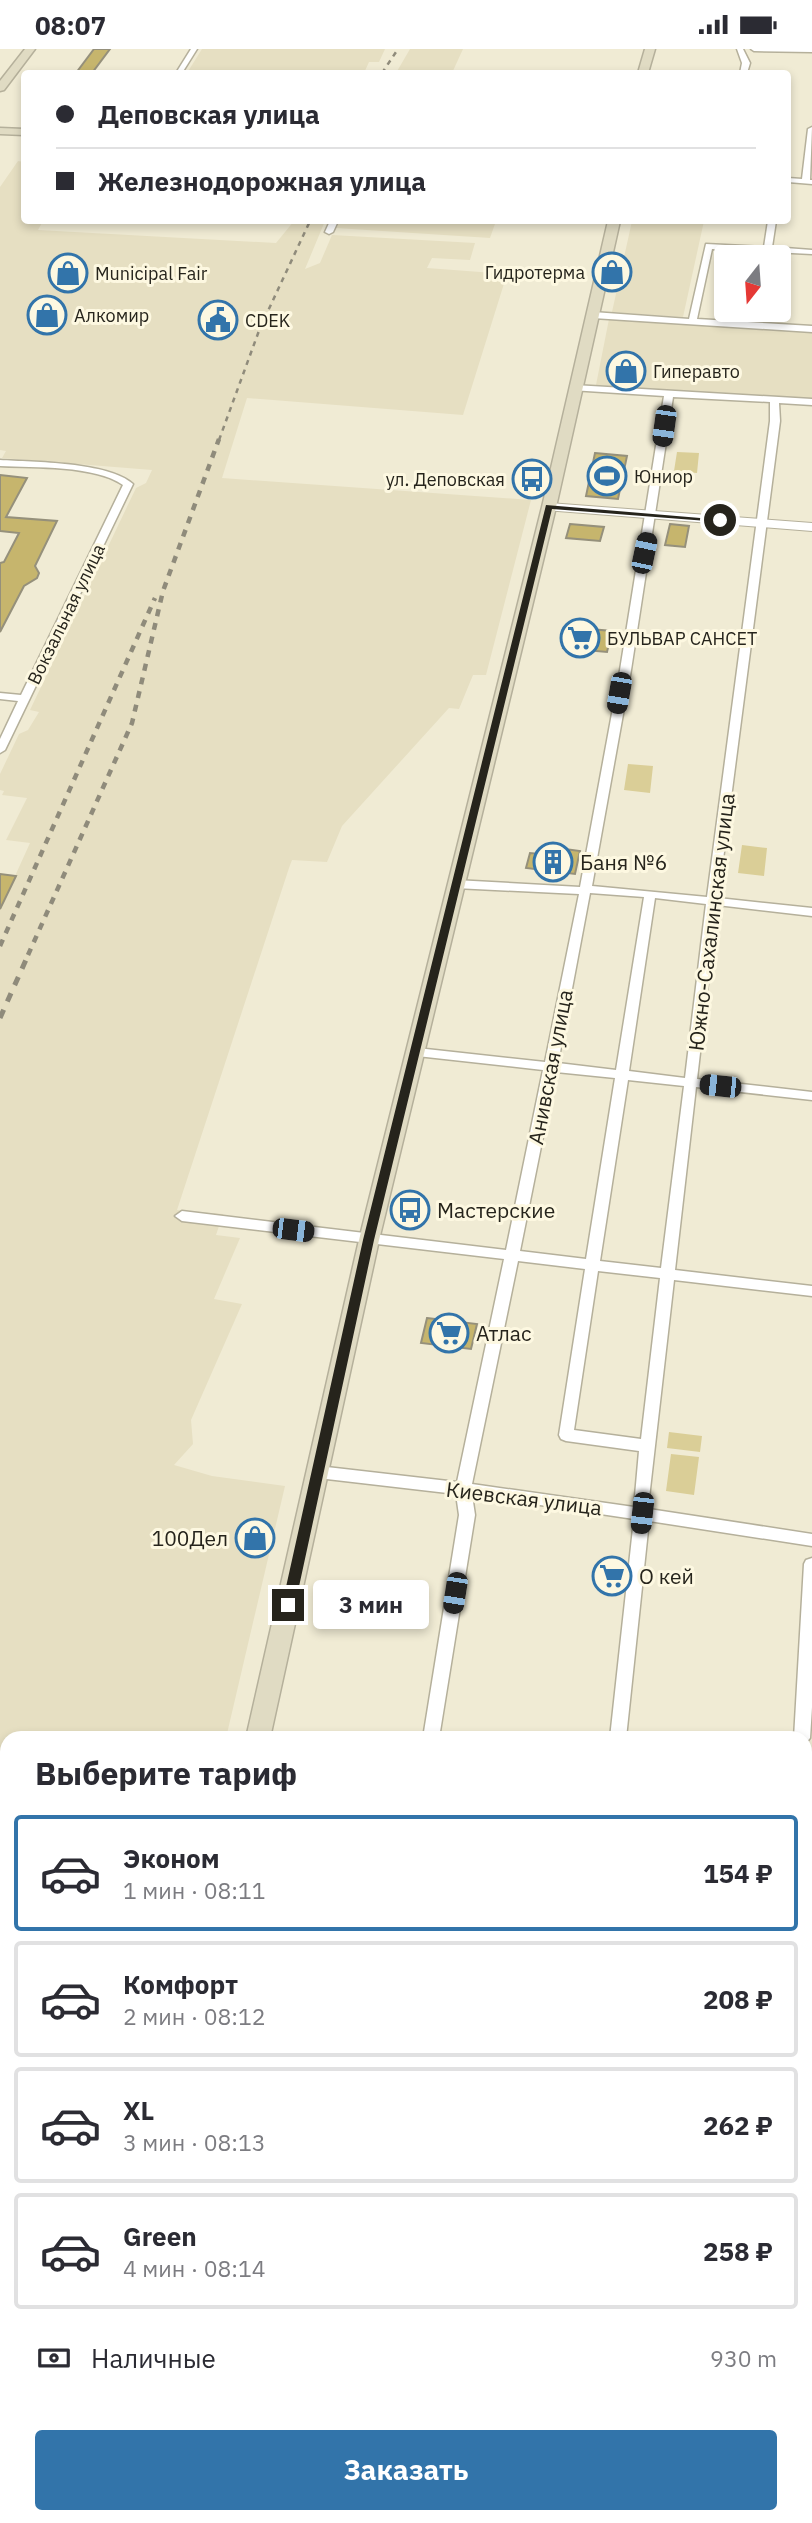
<!DOCTYPE html>
<html lang="ru">
<meta charset="utf-8">
<style>
body{margin:0;font-family:"IBM Plex Sans",sans-serif;background:#f2f2f3;color:#2b2b33;height:100vh;display:flex;flex-direction:column;font-size:26px;white-space:nowrap}
*{box-sizing:border-box;margin:0}
p{font-size:23px;color:#7c7c81}
.icon{flex:none;width:38px;height:38px;fill:none;stroke:currentColor;stroke-width:2;stroke-linecap:round;stroke-linejoin:round}
.map{position:relative;flex:1;overflow:hidden}
.drawer{position:absolute;left:0px;top:1682px;width:812px;height:793px;display:flex;flex-direction:column;background:#fff;border-radius:21px 21px 0 0;box-shadow:0 4px 10px #0003}
.drawer>*{flex:none}
.banner{position:absolute;left:21px;top:21px;width:770px;height:154px;border-radius:7px;box-shadow:0 4px 10px #0003;display:grid;align-content:center;height:154px;padding:0 35px;background:#fff}
.needle{width:46px;rotate:197deg}
.fabs{position:absolute;left:714px;top:196px;display:grid;gap:14px}
.fabs a{display:grid;place-items:center;width:77px;height:77px;border-radius:7px;background:#fff;box-shadow:0 4px 10px #0003;font-size:35px}
.end{position:absolute;width:32px;height:32px;margin:-16px;border:9px solid #26241c;background:#fff;box-shadow:0 0 0 4px #fff}
.from{border-radius:50%}
.bubble{position:absolute;height:49px;border-radius:7px;background:#fff;box-shadow:0 4px 10px #0003;font-size:23px;font-weight:700;line-height:49px;text-align:center}
.car{position:absolute;width:21px;height:42px;margin:-21px -10px;border-radius:9px;box-shadow:0 0 5px 2px #0007;background:linear-gradient(#222 24%,#8ab4d8 0 40%,#222 0 76%,#8ab4d8 0 86%,#222 0)}
.banner b{display:flex;align-items:center;gap:24px;height:66px;font-size:26px}
.banner b+b{border-top:2px solid #e1e1e2}
.banner i{width:18px;height:18px;background:#2b2b33}
ul{padding:0;list-style:none}
li{display:flex;align-items:center;gap:21px;height:116px;margin:0 14px 10px;padding:0 21px;border:4px solid #e1e1e2;border-radius:7px}
li div{flex:1}
li b{display:block;font-size:26px}
li em{font-style:normal;font-weight:700}
li.current{border-color:#3274aa}
li>.icon{width:63px;height:63px;stroke-width:1.5}
h2{padding:0 35px;font-size:32px;line-height:84px}
.pay{display:flex;align-items:center;gap:18px;height:77px;padding:0 35px;font-size:26px}
.pay p{margin-inline-start:auto}
.action{display:flex;gap:14px;margin-top:auto;padding:14px 35px}
.action a{flex:1;height:80px;border-radius:7px;background:#3274aa;color:#fff;font-size:28px;font-weight:700;line-height:80px;text-align:center}
.status{display:flex;justify-content:space-between;align-items:center;height:49px;padding:0 35px;background:#fff;direction:ltr}
.status svg{height:19px;fill:currentColor}
.map>svg:first-child{display:block}
</style>
<div class="status"><b>08:07</b><svg viewBox="0 0 49 12"><path d="M0 12V9h3v3zM5 12V6h3v6zM10 12V3h3v9zM15 12V0h3v12zM26 1h20v11H26zM47 4h2v5h-2z"/></svg></div>
<div class="map">
<svg width="812" height="2474" viewBox="0 0 812 2474">
<rect width="100%" height="100%" fill="#f0ebd4"/>
<!-- built -->
<path fill="#e6dfc2" d="M202 0H385L379 13H369L364 24H187Z
M410 0H463L452 24H396Z
M18 112 24 113V172H43L38 181 276 194 294 172H325L305 220 320 214 332 186 475 194 470 211 432 209 427 219 507 225 463 366 247 349 222 429 531 451 486 626H473L459 660 449 659 342 777 327 813 292 811 289 819 177 1161 223 1165 216 1186 240 1189 214 1250 242 1255 191 1371 193 1395 174 1416 212 1427 285 1437 226 1689H7V1999L0 1997V860L30 794 6 791 27 749 2 746 4 742 0 741V725L19 685 28 681 39 663 30 661 136 439 146 434 152 421 2 409 6 402 0 401V138Z
M339 172H496L490 189 336 179Z
M632 172H704L683 268 612 263Z
M609 270 812 283V351L596 336Z
M0 2048 7 2049V2468H38L36 2474 0 2473Z"/>
<!-- green -->
<path fill="#dace97" d="M677 403 699 404 697 424 674 422Z
M628 715 653 717 650 744 624 741Z
M742 796 767 799 764 827 738 824Z
M669 1383 702 1387 700 1403 667 1399Z
M671 1405 699 1408 694 1446 666 1442Z"/>
<!-- building -->
<path fill="#c6b56d" stroke="#95907b" stroke-width="2" d="M94 0H110L92 24H76Z
M595 404 627 407 618 450 586 447Z
M0 426 27 429 6 468 57 472 35 517 39 524 37 529 24 537 0 583V514L4 513 19 484 0 482Z
M570 475 604 478 600 492 566 489Z
M670 475 689 477 685 498 665 496Z
M567 578 612 582 607 603 563 599Z
M565 800 580 802 575 825 526 819 530 804 563 807Z
M0 825 16 827 0 860Z
M427 1269 477 1275 471 1300 421 1294Z"/>
<g fill="none" stroke-linecap="round" stroke-linejoin="round">
<defs>
<path id="minor" d="M191 0H197L182 24H176Z
M737 0H743L750 14 747 24H740L742 14Z
M751 0H812V3L754 2Z
M812 78 810 131H812V135L788 133V129L802 130 808 80Z
M330 172H338L333 183 329 185 325 183Z
M768 172H776L772 198 812 201V205L712 200 697 270 812 277V283L593 269 589 266 593 263 689 270 706 195 764 198Z
M574 336 812 350V356L779 354 780 372 718 849 812 859V867L717 856 697 1030 812 1043V1051L696 1038 675 1221 812 1237V1247L674 1231 649 1449V1460L812 1485V1497L649 1472 626 1689H610L634 1470 472 1446 475 1466 439 1689H423L459 1466 456 1445 318 1429 313 1427 310 1423 313 1419 318 1417 457 1433 504 1210 182 1172 175 1167 182 1162 506 1201 543 1021 417 1007 411 1003 417 999 545 1013 579 845 455 839 449 835 455 831 580 838 620 621 664 347 571 341 570 339ZM673 348 770 353V372L707 848 592 837 631 621ZM590 844 644 848 616 1021 558 1014ZM655 849 706 855 685 1029 629 1022ZM556 1023 615 1029 586 1210 520 1202ZM628 1031 684 1037 661 1219 600 1212ZM518 1212 585 1220 559 1386 561 1390 566 1392 639 1402 634 1458 472 1435ZM598 1222 660 1229 641 1390 574 1381Z
M0 411C33 413 109 413 133 435L5 701 0 704V690L18 652 0 650V644L21 646 123 436C95 416 34 419 0 417Z
M812 1509V1658L810 1689 805 1695V1689H794L804 1515 806 1511Z
M805 1776 812 1777V1793L805 1792Z
M805 2150H812V2170L805 2168Z
M280 2468H300V2474H278Z"/>
<path id="tertiary" d="M549 454 812 474V482L545 461V455Z"/>
<path id="secondary" d="M25 0H35L4 41 0 42V32Z
M645 0H655L648 24H638Z
M0 79 24 80V86L0 85Z
M608 172H620L556 458 379 1191 270 1689H246L359 1191 542 458Z
M32 2468H64L62 2474H30Z"/>
</defs>
<!-- minor casing -->
<use href="#minor" stroke="#b5b09b" stroke-width="3"/>
<!-- tertiary casing -->
<use href="#tertiary" stroke="#b5b09b" stroke-width="2"/>
<!-- secondary casing -->
<use href="#secondary" stroke="#b5b09b" stroke-width="3"/>
<!-- minor -->
<use href="#minor" fill="#fff" fill-rule="evenodd"/>
<!-- tertiary -->
<use href="#tertiary" fill="#fff" fill-rule="evenodd"/>
<!-- secondary -->
<use href="#secondary" fill="#e0dbc3" fill-rule="evenodd"/>
<!-- rail-far2 -->
<path stroke="#8f8b7b" stroke-width="2.5" stroke-dasharray="5 5" stroke-linecap="butt" d="M382 24 398 0
M219 391 260 279 310 172"/>
<!-- rail-far1 -->
<path stroke="#8f8b7b" stroke-width="4.5" stroke-dasharray="7 7" stroke-linecap="butt" d="M0 897 155 549
M28 906 132 674 163 542 219 390"/>
<!-- rail -->
<path stroke="#8f8b7b" stroke-width="5" stroke-dasharray="9 9" stroke-linecap="butt" d="M0 969 29 904"/>
</g>
<!-- route -->
<path fill="#26241c" d="M546 456 724 471 720 473 552 460 374 1191 295 1556 288 1561 282 1556 363 1191Z"/>
<!-- icons -->
<defs>
<symbol id="shop-ring" viewBox="-11 -11 22 22"><circle r="9.5" fill="#fdf8e1" stroke="#3274aa" stroke-width="1.5"/><path d="M-5-2.5h2.3a2.7 3.5 0 0 1 5.4 0H5L5.5 6h-11ZM-1.5-2.5h3a1.5 2.3 0 0 0-3 0Z" fill="#3274aa"/></symbol>
<symbol id="civic-ring" viewBox="-11 -11 22 22"><circle r="9.5" fill="#fdf8e1" stroke="#3274aa" stroke-width="1.5"/><path d="M-.6-6.5H3V-4.5H.6V-3L4-1V1h2V6H-6V1h2V-1L-.6-3ZM-1.2 2.5V6h2.4V2.5Z" fill="#3274aa"/></symbol>
<symbol id="stadium-ring" viewBox="-11 -11 22 22"><circle r="9.5" fill="#fdf8e1" stroke="#3274aa" stroke-width="1.5"/><path d="M0-5a6.5 5 0 1 0 0 10a6.5 5 0 1 0 0-10ZM-3.5-1.8h7v3.6h-7Z" fill="#3274aa"/></symbol>
<symbol id="bus-ring" viewBox="-11 -11 22 22"><circle r="9.5" fill="#fdf8e1" stroke="#3274aa" stroke-width="1.5"/><path d="M-5-6H5V4H4V6H2V4H-2V6H-4V4H-5ZM-3.5-4V0h7V-4ZM-3.5 1.2v1.5H-2V1.2ZM2 1.2v1.5H3.5V1.2Z" fill="#3274aa"/></symbol>
<symbol id="supermarket-ring" viewBox="-11 -11 22 22"><circle r="9.5" fill="#fdf8e1" stroke="#3274aa" stroke-width="1.5"/><path d="M-6-5.5h2.5l.6 2H6L4.5 2H-2.5L-4.4-4H-6ZM-1.5 3.2a1.3 1.3 0 1 0 .1 0ZM3 3.2a1.3 1.3 0 1 0 .1 0Z" fill="#3274aa"/></symbol>
<symbol id="building-ring" viewBox="-11 -11 22 22"><circle r="9.5" fill="#fdf8e1" stroke="#3274aa" stroke-width="1.5"/><path d="M-4-6H4V6H1V3H-1V6H-4ZM-2.5-4.3h1.7v1.8h-1.7ZM.8-4.3h1.7v1.8H.8ZM-2.5-1h1.7V.8h-1.7ZM.8-1h1.7V.8H.8Z" fill="#3274aa"/></symbol>
</defs>
<g fill-rule="evenodd">
<use href="#shop-ring" x="590" y="201" width="44" height="44"/>
<use href="#shop-ring" x="46" y="202" width="44" height="44"/>
<use href="#shop-ring" x="25" y="244" width="44" height="44"/>
<use href="#civic-ring" x="196" y="249" width="44" height="44"/>
<use href="#shop-ring" x="604" y="300" width="44" height="44"/>
<use href="#stadium-ring" x="585" y="405" width="44" height="44"/>
<use href="#bus-ring" x="510" y="408" width="44" height="44"/>
<use href="#supermarket-ring" x="558" y="567" width="44" height="44"/>
<use href="#building-ring" x="531" y="791" width="44" height="44"/>
<use href="#bus-ring" x="388" y="1139" width="44" height="44"/>
<use href="#supermarket-ring" x="427" y="1262" width="44" height="44"/>
<use href="#shop-ring" x="233" y="1467" width="44" height="44"/>
<use href="#supermarket-ring" x="590" y="1505" width="44" height="44"/>
</g>
<g text-anchor="middle" dominant-baseline="central" stroke-width="6" stroke-linejoin="round" paint-order="stroke">
<!-- far-poi labels -->
<g font-size="18" fill="#26241c" stroke="#fdf8e1" text-anchor="start">
<text x="585" y="223" text-anchor="end">Гидротерма</text>
<text x="95" y="224">Municipal Fair</text>
<text x="74" y="266">Алкомир</text>
<text x="245" y="271">CDEK</text>
<text x="653" y="322">Гиперавто</text>
<text x="634" y="427">Юниор</text>
<text x="505" y="430" text-anchor="end">ул. Деповская</text>
<text x="607" y="589">БУЛЬВАР САНСЕТ</text>
</g>
<!-- far-street labels -->
<g font-size="18" fill="#26241c" stroke="#fdf8e1">
<text transform="translate(66 565) rotate(-64)">Вокзальная улица</text>
</g>
<!-- poi labels -->
<g font-size="21" fill="#26241c" stroke="#fdf8e1" text-anchor="start">
<text x="580" y="813">Баня №6</text>
<text x="437" y="1161">Мастерские</text>
<text x="476" y="1284">Атлас</text>
<text x="228" y="1489" text-anchor="end">100Дел</text>
<text x="639" y="1527">О кей</text>
</g>
<!-- street labels -->
<g font-size="21" fill="#26241c" stroke="#fdf8e1">
<text transform="translate(711 873) rotate(-83)">Южно-Сахалинская улица</text>
<text transform="translate(550 1018) rotate(-79)">Анивская улица</text>
<text transform="translate(524 1449) rotate(7)">Киевская улица</text>
</g>
</g>
</svg>
<div class="fabs">
<a><svg class="needle" viewBox="-14 -14 28 28"><path d="M0-13l5 13h-10z" fill="#e53935"/><path d="M0 13l5-13h-10z" fill="#7c7c81"/></svg></a>
</div>
<i class="end from" style="left:720px;top:471px"></i>
<i class="end" style="left:288px;top:1556px"></i>
<div class="bubble" style="left:313px;top:1531px;width:116px">3 мин</div>
<i class="car" style="left:664px;top:377px;rotate:188deg"></i>
<i class="car" style="left:644px;top:504px;rotate:12deg"></i>
<i class="car" style="left:619px;top:644px;rotate:190deg"></i>
<i class="car" style="left:720px;top:1037px;rotate:276deg"></i>
<i class="car" style="left:293px;top:1181px;rotate:97deg"></i>
<i class="car" style="left:642px;top:1464px;rotate:186deg"></i>
<i class="car" style="left:455px;top:1544px;rotate:189deg"></i>
<div class="banner">
<b><i class="from"></i>Деповская улица</b>
<b><i></i>Железнодорожная улица</b>
</div>
<section class="drawer">
<h2>Выберите тариф</h2>
<ul>
<li class="current"><svg class="icon" aria-label="car" viewBox="0 0 24 24"><path d="M5 17H2v-5l4-1 3-4h7l3 4 3 1v5h-3M9 17h6M6 11h13"/><circle cx="7" cy="17" r="2"/><circle cx="17" cy="17" r="2"/></svg><div><b>Эконом</b><p>1 мин · 08:11</p></div><em>154 ₽</em></li>
<li><svg class="icon" aria-label="car" viewBox="0 0 24 24"><path d="M5 17H2v-5l4-1 3-4h7l3 4 3 1v5h-3M9 17h6M6 11h13"/><circle cx="7" cy="17" r="2"/><circle cx="17" cy="17" r="2"/></svg><div><b>Комфорт</b><p>2 мин · 08:12</p></div><em>208 ₽</em></li>
<li><svg class="icon" aria-label="car" viewBox="0 0 24 24"><path d="M5 17H2v-5l4-1 3-4h7l3 4 3 1v5h-3M9 17h6M6 11h13"/><circle cx="7" cy="17" r="2"/><circle cx="17" cy="17" r="2"/></svg><div><b>XL</b><p>3 мин · 08:13</p></div><em>262 ₽</em></li>
<li><svg class="icon" aria-label="car" viewBox="0 0 24 24"><path d="M5 17H2v-5l4-1 3-4h7l3 4 3 1v5h-3M9 17h6M6 11h13"/><circle cx="7" cy="17" r="2"/><circle cx="17" cy="17" r="2"/></svg><div><b>Green</b><p>4 мин · 08:14</p></div><em>258 ₽</em></li>
</ul>
<div class="pay"><svg class="icon" aria-label="cash" viewBox="0 0 24 24"><path d="M3 7h18v10H3z"/><circle cx="12" cy="12" r="2"/></svg>Наличные<p>930 m</p></div>
<div class="action"><a>Заказать</a></div>
</section>
</div>
